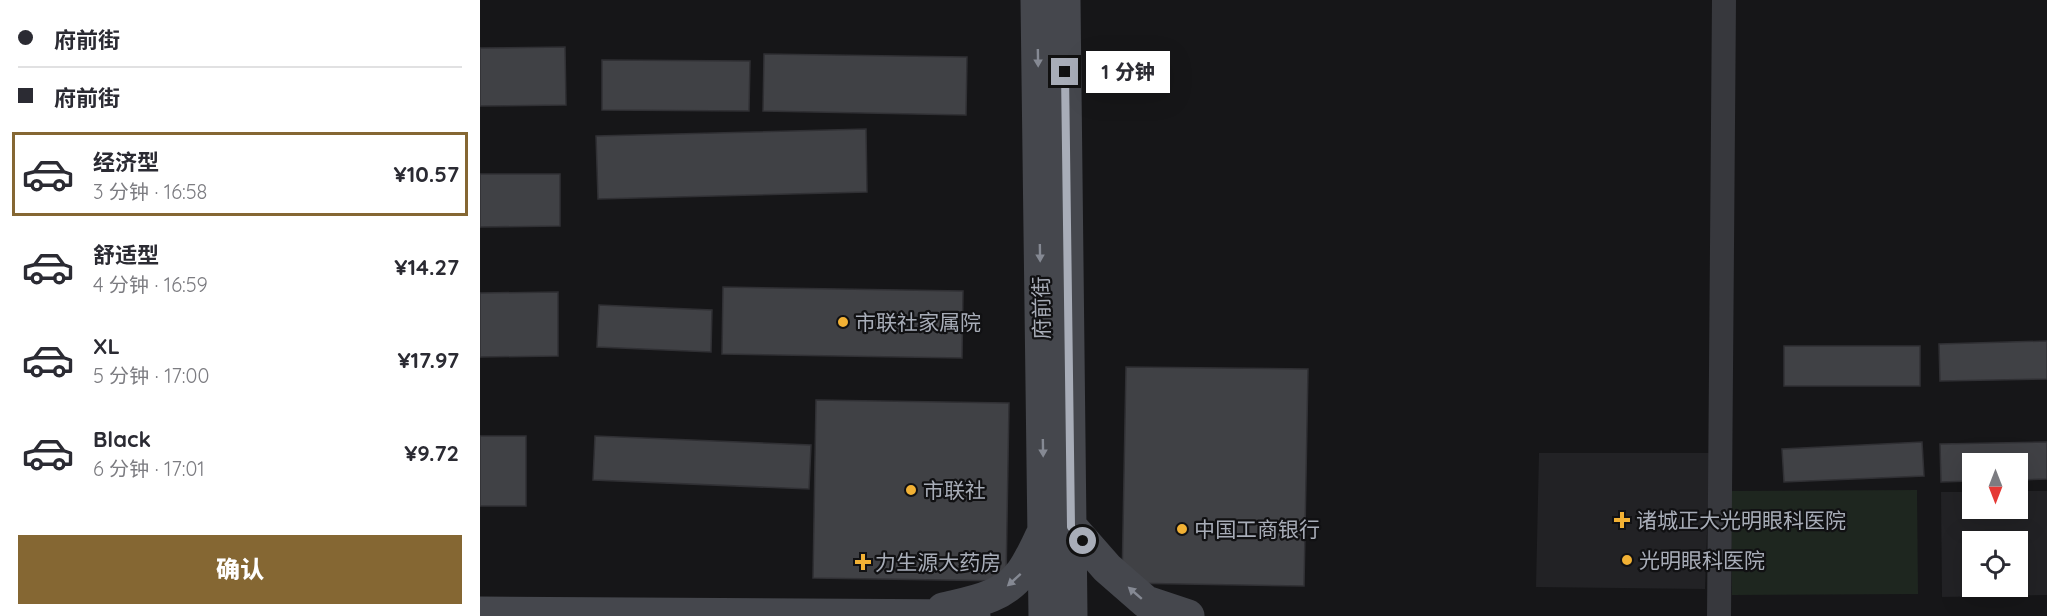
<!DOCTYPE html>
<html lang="zh">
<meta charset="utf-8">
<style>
body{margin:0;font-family:Quicksand,"Noto Sans SC",sans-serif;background:#f2f2f3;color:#2b2b33;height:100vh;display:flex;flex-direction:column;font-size:22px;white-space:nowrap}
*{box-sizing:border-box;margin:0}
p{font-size:20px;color:#7c7c81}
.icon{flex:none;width:33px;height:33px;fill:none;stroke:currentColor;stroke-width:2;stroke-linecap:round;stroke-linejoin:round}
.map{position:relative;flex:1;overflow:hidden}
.panel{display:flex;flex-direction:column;background:#fff;width:480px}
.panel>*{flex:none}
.banner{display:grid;align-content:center;height:132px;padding:0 18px;background:#fff}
.needle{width:39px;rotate:180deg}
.buttons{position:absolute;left:1482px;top:453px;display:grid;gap:12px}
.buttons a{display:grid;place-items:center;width:66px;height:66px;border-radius:0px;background:#fff;box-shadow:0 6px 24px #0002;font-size:30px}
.end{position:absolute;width:27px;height:27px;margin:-14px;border:8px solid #a8adb8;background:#111;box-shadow:0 0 0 3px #111}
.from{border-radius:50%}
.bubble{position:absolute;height:42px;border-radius:0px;background:#fff;box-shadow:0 6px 24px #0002;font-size:20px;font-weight:800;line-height:42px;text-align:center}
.banner b{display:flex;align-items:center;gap:21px;height:57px;font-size:22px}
.banner b+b{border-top:2px solid #e1e1e2}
.banner i{width:15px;height:15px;background:#2b2b33}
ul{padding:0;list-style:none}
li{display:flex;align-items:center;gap:18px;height:84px;margin:0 12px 9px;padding:0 6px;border:3px solid transparent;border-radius:0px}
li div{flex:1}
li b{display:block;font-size:22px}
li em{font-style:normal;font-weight:800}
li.on{border-color:#856733}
li>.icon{width:54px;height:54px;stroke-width:1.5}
.button{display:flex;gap:12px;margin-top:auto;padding:12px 18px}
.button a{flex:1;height:69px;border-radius:0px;background:#856733;color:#fff;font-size:24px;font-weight:800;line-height:69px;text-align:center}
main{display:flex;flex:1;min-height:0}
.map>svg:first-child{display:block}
</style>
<main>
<section class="panel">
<div class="banner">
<b><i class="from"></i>府前街</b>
<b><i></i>府前街</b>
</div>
<ul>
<li class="on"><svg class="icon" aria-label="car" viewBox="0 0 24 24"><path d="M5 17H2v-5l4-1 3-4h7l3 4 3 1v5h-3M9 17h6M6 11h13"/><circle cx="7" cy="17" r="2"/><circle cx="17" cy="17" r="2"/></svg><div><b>经济型</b><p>3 分钟 · 16:58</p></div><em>¥10.57</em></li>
<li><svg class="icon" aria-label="car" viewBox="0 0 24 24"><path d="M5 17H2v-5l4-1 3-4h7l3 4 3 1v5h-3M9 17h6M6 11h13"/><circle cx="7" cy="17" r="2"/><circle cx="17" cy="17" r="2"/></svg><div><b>舒适型</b><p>4 分钟 · 16:59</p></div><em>¥14.27</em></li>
<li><svg class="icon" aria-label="car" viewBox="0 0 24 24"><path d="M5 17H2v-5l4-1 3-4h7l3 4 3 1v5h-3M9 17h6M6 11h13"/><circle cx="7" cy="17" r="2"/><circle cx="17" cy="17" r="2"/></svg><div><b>XL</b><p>5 分钟 · 17:00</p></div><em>¥17.97</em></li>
<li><svg class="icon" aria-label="car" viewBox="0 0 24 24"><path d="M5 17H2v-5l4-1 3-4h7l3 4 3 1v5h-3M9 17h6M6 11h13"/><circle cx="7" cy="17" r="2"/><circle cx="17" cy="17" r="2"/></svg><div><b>Black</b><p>6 分钟 · 17:01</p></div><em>¥9.72</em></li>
</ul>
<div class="button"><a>确认</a></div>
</section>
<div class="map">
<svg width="1567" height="616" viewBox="0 0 1567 616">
<rect width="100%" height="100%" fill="#161618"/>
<!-- built -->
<path fill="#222225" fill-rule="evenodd" d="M1059 453H1230L1225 589 1056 587Z
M1538 491H1567V595L1462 597 1461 492H1492V508H1538ZM1492 542H1538V586H1492Z"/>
<!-- green -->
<path fill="#1e261f" d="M1437 490 1438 594 1252 595 1251 491Z"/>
<!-- building -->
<path fill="#404145" stroke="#303034" stroke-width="1.5" d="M85 47 86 105 0 106V48Z
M284 54 487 57 486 115 283 111Z
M122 60 270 61 269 111 122 110Z
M386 129 387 192 118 199 116 136Z
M0 174H80V226L0 227Z
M243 287 483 291 482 358 242 354Z
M78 292V356L0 357V293Z
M119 305 232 310 231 352 117 347Z
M1567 341V379L1460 381 1459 344Z
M1304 346H1440V386H1304Z
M646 367 828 369 824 586 642 583Z
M336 400 529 403 526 581 333 578Z
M0 436H46V506H0Z
M115 436 331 445 329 489 113 480Z
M1442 442 1444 476 1304 482 1302 449Z
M1567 442V479L1538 480V464H1492V481L1461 482 1460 444Z"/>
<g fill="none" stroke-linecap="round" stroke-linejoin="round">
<!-- street -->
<path stroke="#37383d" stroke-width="24" d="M1239 616 1244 0"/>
<!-- secondary -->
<path stroke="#45474d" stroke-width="33" d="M557 0 565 616
M584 0 591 616
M591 527 627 568 666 602 708 616
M463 609C492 602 523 598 542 572 550 561 556 547 562 535
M0 613 494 616"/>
</g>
<!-- one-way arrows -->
<defs><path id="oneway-solid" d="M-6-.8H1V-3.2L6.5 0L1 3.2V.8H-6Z" transform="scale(1.5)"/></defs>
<g fill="#858993">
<use href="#oneway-solid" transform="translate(558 58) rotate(89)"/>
<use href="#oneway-solid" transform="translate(560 253) rotate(89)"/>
<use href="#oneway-solid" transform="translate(563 448) rotate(89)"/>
<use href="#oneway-solid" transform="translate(534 580) rotate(138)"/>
<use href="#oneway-solid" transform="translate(655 593) rotate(-139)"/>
</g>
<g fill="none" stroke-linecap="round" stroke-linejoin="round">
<!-- route -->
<path stroke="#a8adb8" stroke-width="8" d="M585 72 591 527 603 541"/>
</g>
<!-- markers -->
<g fill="#f2b134" stroke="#111113" stroke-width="2">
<circle cx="363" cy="322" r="6"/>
<circle cx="431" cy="490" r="6"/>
<path d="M1139 511h6v6h6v6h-6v6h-6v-6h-6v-6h6z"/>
<circle cx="702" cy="529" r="6"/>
<circle cx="1147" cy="560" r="6"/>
<path d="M380 553h6v6h6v6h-6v6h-6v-6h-6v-6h6z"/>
</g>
<g text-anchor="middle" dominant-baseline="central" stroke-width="4.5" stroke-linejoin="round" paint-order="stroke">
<!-- street labels -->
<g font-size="21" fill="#a8adb8" stroke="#111113">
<text transform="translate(561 308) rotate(-91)">府前街</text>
</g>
<!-- poi labels -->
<g font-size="21" fill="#a8adb8" stroke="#111113" text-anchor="start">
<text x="375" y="322">市联社家属院</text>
<text x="443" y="490">市联社</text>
<text x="1156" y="520">诸城正大光明眼科医院</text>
<text x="714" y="529">中国工商银行</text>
<text x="1159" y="560">光明眼科医院</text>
<text x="395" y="562">力生源大药房</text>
</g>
</g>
</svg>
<div class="buttons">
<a><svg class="needle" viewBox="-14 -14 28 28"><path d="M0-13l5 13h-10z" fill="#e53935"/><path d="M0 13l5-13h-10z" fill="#7c7c81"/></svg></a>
<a><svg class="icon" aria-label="locate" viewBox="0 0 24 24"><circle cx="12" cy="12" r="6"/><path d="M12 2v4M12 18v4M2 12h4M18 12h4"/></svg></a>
</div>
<i class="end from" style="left:603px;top:541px"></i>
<i class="end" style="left:585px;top:72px"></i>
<div class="bubble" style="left:606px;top:51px;width:84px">1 分钟</div>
</div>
</main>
